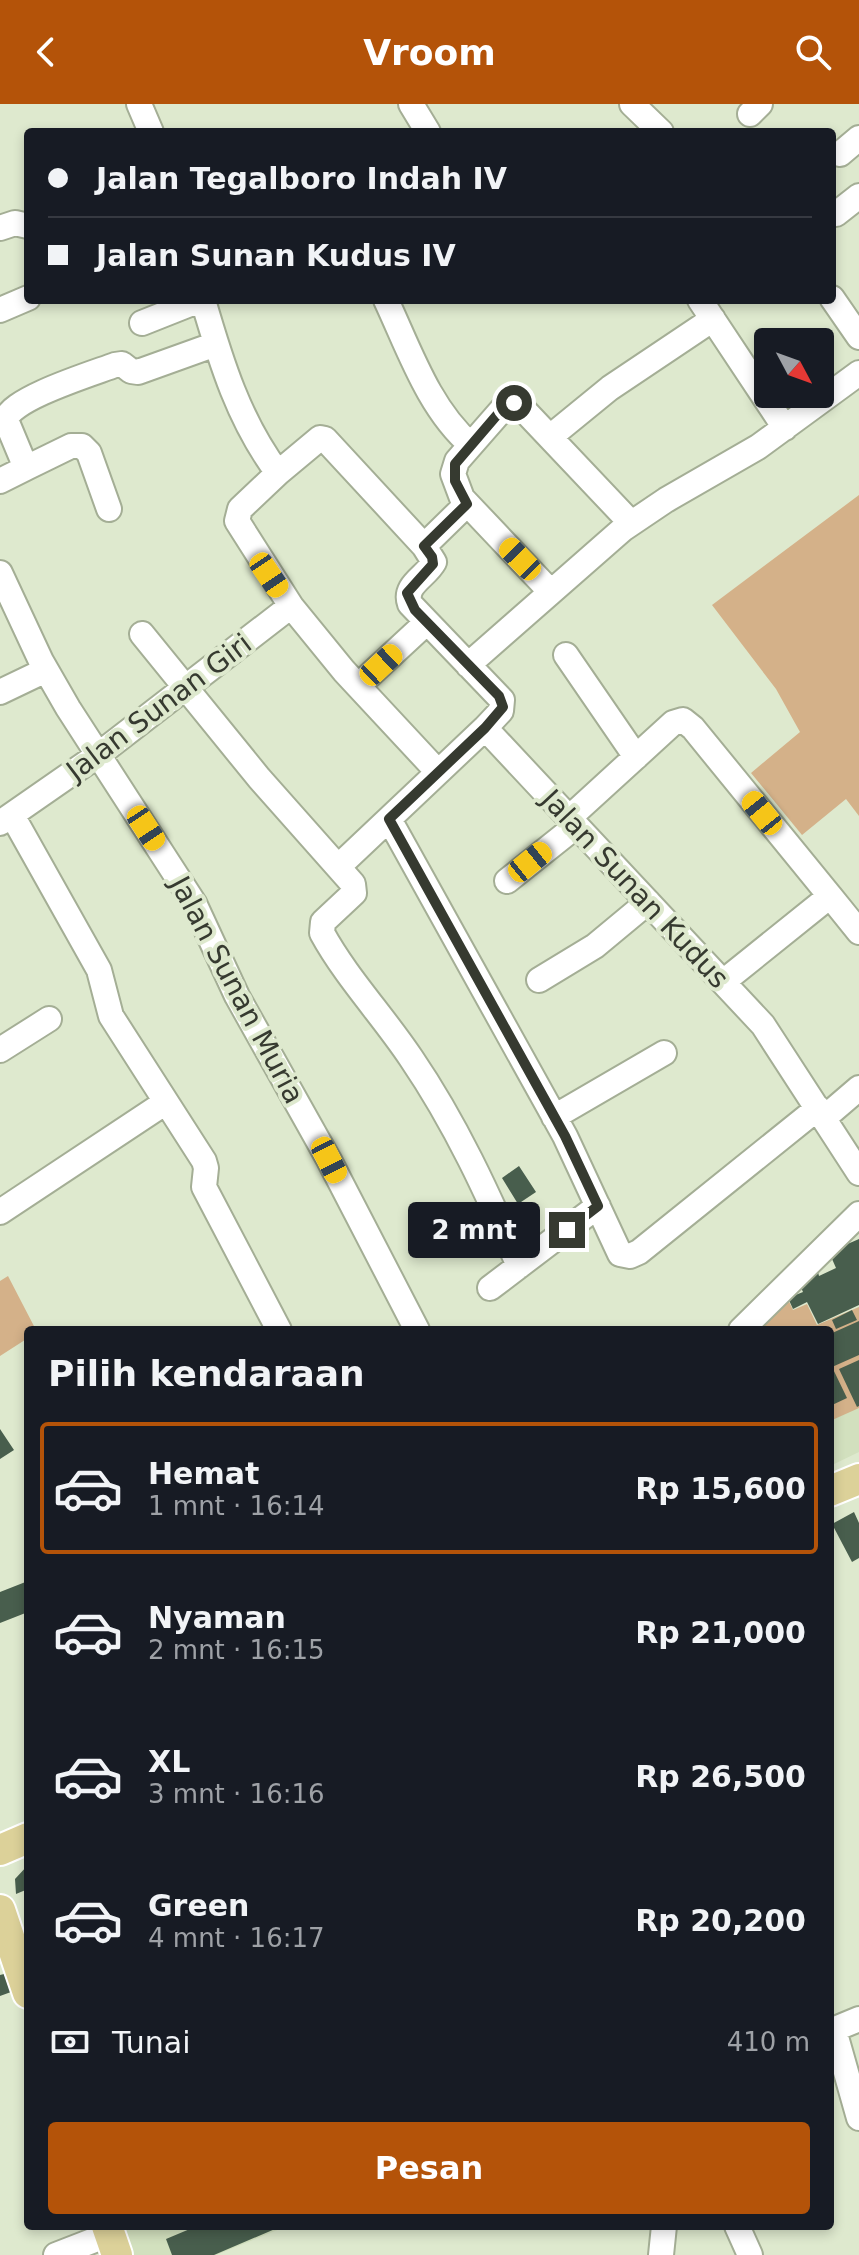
<!DOCTYPE html>
<html lang="id">
<meta charset="utf-8">
<style>
body{margin:0;font-family:"DejaVu Sans",sans-serif;background:#20242c;color:#f1f3f6;height:100vh;display:flex;flex-direction:column;font-size:30px;white-space:nowrap}
*{box-sizing:border-box;margin:0}
p{font-size:26px;color:#9ea1a6}
.icon{flex:none;width:44px;height:44px;fill:none;stroke:currentColor;stroke-width:2;stroke-linecap:round;stroke-linejoin:round}
.map{position:relative;flex:1;overflow:hidden}
.details{position:absolute;left:24px;top:1222px;width:810px;height:904px;display:flex;flex-direction:column;background:#171b24;border-radius:8px;box-shadow:0 4px 12px #0003}
.details>*{flex:none}
.banner{position:absolute;left:24px;top:24px;width:812px;height:176px;border-radius:8px;box-shadow:0 4px 12px #0003;display:grid;align-content:center;height:176px;padding:0 24px;background:#171b24}
.needle{width:52px;rotate:131deg}
.fabs{position:absolute;left:754px;top:224px;display:grid;gap:16px}
.fabs a{display:grid;place-items:center;width:80px;height:80px;border-radius:8px;background:#171b24;box-shadow:0 4px 12px #0003;font-size:40px}
.end{position:absolute;width:36px;height:36px;margin:-18px;border:10px solid #363a30;background:#fff;box-shadow:0 0 0 4px #fff}
.from{border-radius:50%}
.bubble{position:absolute;height:56px;border-radius:8px;background:#171b24;box-shadow:0 4px 12px #0003;font-size:26px;font-weight:700;line-height:56px;text-align:center}
.car{position:absolute;width:24px;height:48px;margin:-24px -12px;border-radius:10px;box-shadow:0 0 6px 2px #0007;background:linear-gradient(#f5c518 24%,#345 0 40%,#f5c518 0 76%,#345 0 86%,#f5c518 0)}
.banner b{display:flex;align-items:center;gap:28px;height:76px;font-size:30px}
.banner b+b{border-top:2px solid #363941}
.banner i{width:20px;height:20px;background:#f1f3f6}
ul{padding:0;list-style:none}
li{display:flex;align-items:center;gap:24px;height:132px;margin:0 16px 12px;padding:0 8px;border:4px solid transparent;border-radius:8px}
li div{flex:1}
li b{display:block;font-size:30px}
li em{font-style:normal;font-weight:700}
li.on{border-color:#b45309}
li>.icon{width:72px;height:72px;stroke-width:1.5}
h2{padding:0 24px;font-size:36px;line-height:96px}
.pay{display:flex;align-items:center;gap:20px;height:88px;padding:0 24px;font-size:30px}
.pay p{margin-inline-start:auto}
.cta{display:flex;gap:16px;margin-top:auto;padding:16px 24px}
.cta a{flex:1;height:92px;border-radius:8px;background:#b45309;color:#fff;font-size:32px;font-weight:700;line-height:92px;text-align:center}
header{display:flex;justify-content:space-between;align-items:center;height:104px;padding:0 24px;background:#b45309;color:#fff;font-size:36px;font-weight:700}
.map>svg:first-child{display:block}
</style>
<header><svg class="icon" aria-label="back" viewBox="0 0 24 24"><path d="M15 5l-7 7 7 7"/></svg>Vroom<svg class="icon" aria-label="search" viewBox="0 0 24 24"><circle cx="10" cy="10" r="6"/><path d="M15 15l6 6"/></svg></header>
<div class="map">
<svg width="859" height="2151" viewBox="0 0 859 2151">
<rect width="100%" height="100%" fill="#dee9ce"/>
<!-- built -->
<path fill="#d2e0be" d="M859 1203V1348L830 1362V1226H807Z
M119 2122H287L216 2151H129Z"/>
<!-- green -->
<path fill="#d4b189" d="M859 391V712L846 695 802 731 751 669 800 628 776 585 712 501Z
M8 1172 36 1226H28V1234L0 1252V1177Z
M785 1189 793 1206 807 1200 817 1221 859 1203V1304L830 1317V1226H748Z"/>
<!-- building -->
<path fill="#485e4d" d="M519 1062 536 1088 518 1100 502 1074Z
M859 1135V1201L818 1220 807 1198 793 1205 788 1194 803 1188 798 1177 818 1168 819 1172 836 1164 829 1148Z
M852 1206 857 1216 836 1225 832 1216Z
M859 1217V1251L832 1263 847 1294 830 1302V1230Z
M859 1256V1302L857 1303 839 1265Z
M0 1325 14 1346 0 1355Z
M854 1408 859 1419V1454L852 1458 832 1420Z
M28 1477V1508L0 1519V1488Z
M28 1761V1785L16 1790 15 1775Z
M4 1870 11 1888 0 1892V1871Z
M197 2122H282L214 2151H172L166 2135Z"/>
<g fill="none" stroke-linecap="round" stroke-linejoin="round">
<defs>
<path id="minor" d="M139 0 151 28
M411 0 428 28
M632 0 661 28
M750 10 760 0
M840 50 859 34
M836 110 859 92
M0 124 15 119 28 122
M832 194 859 233
M203 196C221 258 239 317 278 369L240 405 237 417 291 502
M386 196C409 245 429 305 471 341
M700 196 785 324
M0 206 28 194
M142 219 200 196
M550 333 610 284 713 215
M26 364 71 342H82L89 349 109 405
M278 369 320 334 325 335 424 442
M0 377 26 364 6 316C9 295 94 269 115 261L122 260 131 267 138 268 216 240
M467 400 424 442 434 458C426 473 403 481 410 500L502 596 501 607 485 624 763 921 859 1069
M0 469 41 557 68 604 194 799 237 892 329 1056 417 1226
M550 487 462 394 453 370 457 357 506 301 516 299 524 306 631 419
M142 530 259 674 353 780 354 789 323 818 322 829C346 873 383 912 411 954 456 1020 488 1090 519 1162
M566 551 636 653
M468 561 623 425 666 396 758 343 859 269
M358 582 426 519
M0 588 46 566
M12 711 99 866 111 912 204 1057 206 1064 204 1083 279 1226
M569 714 673 619 683 616 693 624 830 792
M389 715 565 1032 620 1150 630 1152 639 1148 818 1004
M0 719 98 651 291 502 344 567 438 668
M338 763 485 624
M507 777 576 722
M539 876 595 842 648 798
M723 878 830 792 859 828
M0 946 49 915
M554 1013 664 949
M824 1014 859 984
M0 1108 166 998
M490 1184 598 1102
M741 1226 859 1110
M834 1926 859 2014
M830 1927 859 1915
M737 2122 750 2151
M56 2151 110 2130
M661 2151 664 2122"/>
<path id="major" d="M830 1387 859 1375
M0 1746 28 1734
M0 1806 28 1889
M107 2122 117 2151"/>
</defs>
<!-- minor casing -->
<use href="#minor" stroke="#a4ae95" stroke-width="28"/>
<!-- major casing -->
<use href="#major" stroke="#fff" stroke-width="34"/>
<!-- minor -->
<use href="#minor" stroke="#fff" stroke-width="24"/>
<!-- major -->
<use href="#major" stroke="#dcd199" stroke-width="30"/>
</g>
<g fill="none" stroke-linecap="round" stroke-linejoin="round">
<!-- route -->
<path stroke="#363a30" stroke-width="10" d="M514 299 503 304 455 360V377L467 400 424 442 432 453 433 460 407 489 415 506 499 592 503 603 485 624 389 715 565 1032 598 1102 567 1126"/>
</g>
<g text-anchor="middle" dominant-baseline="central" stroke-width="8" stroke-linejoin="round" paint-order="stroke">
<!-- street labels -->
<g font-size="28" fill="#363a30" stroke="#dee9ce">
<text transform="translate(159 603) rotate(-37)">Jalan Sunan Giri</text>
<text transform="translate(635 785) rotate(47)">Jalan Sunan Kudus</text>
<text transform="translate(237 886) rotate(62)">Jalan Sunan Muria</text>
</g>
</g>
</svg>
<div class="fabs">
<a><svg class="needle" viewBox="-14 -14 28 28"><path d="M0-13l5 13h-10z" fill="#e53935"/><path d="M0 13l5-13h-10z" fill="#9ea1a6"/></svg></a>
</div>
<i class="end from" style="left:514px;top:299px"></i>
<i class="end" style="left:567px;top:1126px"></i>
<div class="bubble" style="left:408px;top:1098px;width:132px">2 mnt</div>
<i class="car" style="left:520px;top:455px;rotate:316deg"></i>
<i class="car" style="left:269px;top:471px;rotate:146deg"></i>
<i class="car" style="left:381px;top:561px;rotate:47deg"></i>
<i class="car" style="left:762px;top:709px;rotate:321deg"></i>
<i class="car" style="left:146px;top:724px;rotate:147deg"></i>
<i class="car" style="left:530px;top:758px;rotate:51deg"></i>
<i class="car" style="left:329px;top:1056px;rotate:153deg"></i>
<div class="banner">
<b><i class="from"></i>Jalan Tegalboro Indah IV</b>
<b><i></i>Jalan Sunan Kudus IV</b>
</div>
<section class="details">
<h2>Pilih kendaraan</h2>
<ul>
<li class="on"><svg class="icon" aria-label="car" viewBox="0 0 24 24"><path d="M5 17H2v-5l4-1 3-4h7l3 4 3 1v5h-3M9 17h6M6 11h13"/><circle cx="7" cy="17" r="2"/><circle cx="17" cy="17" r="2"/></svg><div><b>Hemat</b><p>1 mnt · 16:14</p></div><em>Rp 15,600</em></li>
<li><svg class="icon" aria-label="car" viewBox="0 0 24 24"><path d="M5 17H2v-5l4-1 3-4h7l3 4 3 1v5h-3M9 17h6M6 11h13"/><circle cx="7" cy="17" r="2"/><circle cx="17" cy="17" r="2"/></svg><div><b>Nyaman</b><p>2 mnt · 16:15</p></div><em>Rp 21,000</em></li>
<li><svg class="icon" aria-label="car" viewBox="0 0 24 24"><path d="M5 17H2v-5l4-1 3-4h7l3 4 3 1v5h-3M9 17h6M6 11h13"/><circle cx="7" cy="17" r="2"/><circle cx="17" cy="17" r="2"/></svg><div><b>XL</b><p>3 mnt · 16:16</p></div><em>Rp 26,500</em></li>
<li><svg class="icon" aria-label="car" viewBox="0 0 24 24"><path d="M5 17H2v-5l4-1 3-4h7l3 4 3 1v5h-3M9 17h6M6 11h13"/><circle cx="7" cy="17" r="2"/><circle cx="17" cy="17" r="2"/></svg><div><b>Green</b><p>4 mnt · 16:17</p></div><em>Rp 20,200</em></li>
</ul>
<div class="pay"><svg class="icon" aria-label="cash" viewBox="0 0 24 24"><path d="M3 7h18v10H3z"/><circle cx="12" cy="12" r="2"/></svg>Tunai<p>410 m</p></div>
<div class="cta"><a>Pesan</a></div>
</section>
</div>
